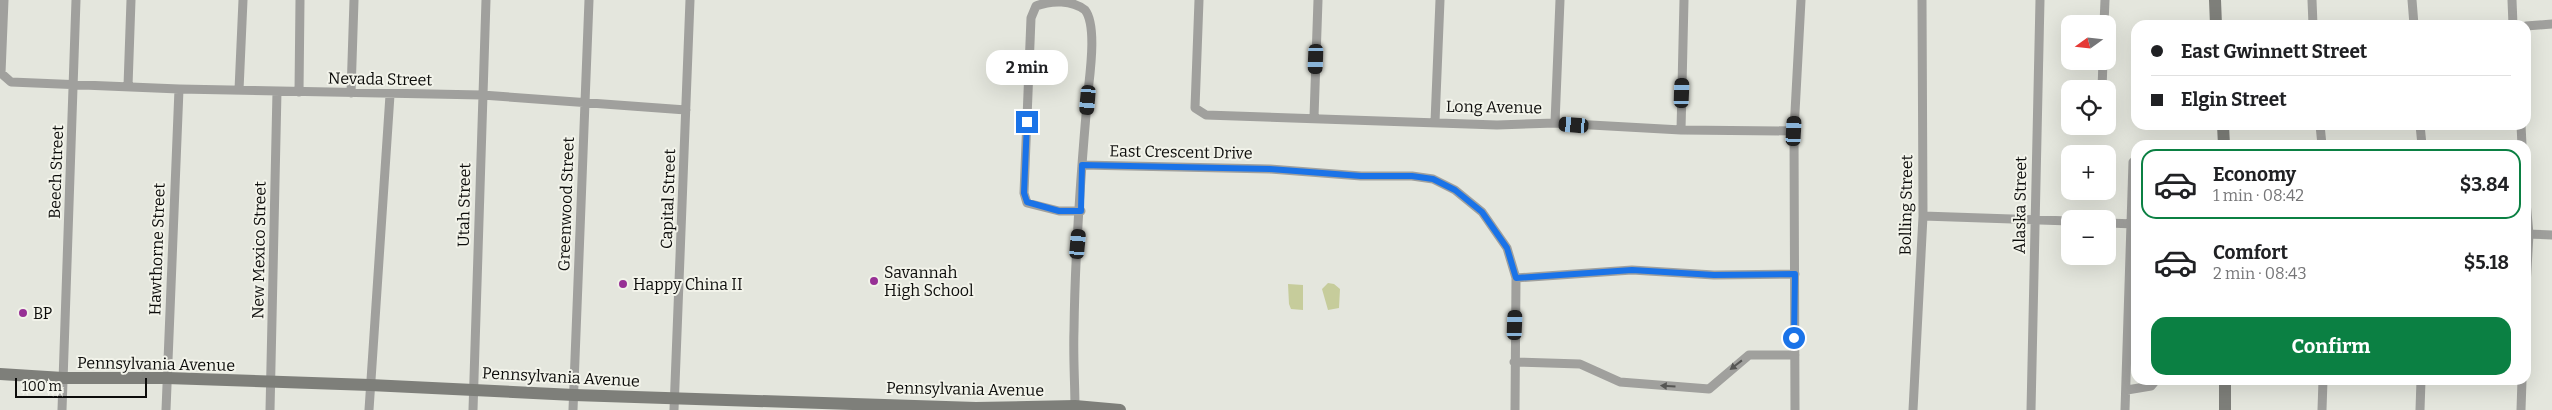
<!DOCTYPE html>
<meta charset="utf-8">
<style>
body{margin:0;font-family:Bitter,serif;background:#f6f6f6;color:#202124;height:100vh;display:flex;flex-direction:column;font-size:19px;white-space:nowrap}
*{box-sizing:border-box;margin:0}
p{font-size:16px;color:#757577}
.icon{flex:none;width:28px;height:28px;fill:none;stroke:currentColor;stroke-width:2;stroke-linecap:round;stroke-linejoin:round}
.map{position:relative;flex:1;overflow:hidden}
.panel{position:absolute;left:2131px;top:140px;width:400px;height:245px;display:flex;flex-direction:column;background:#fff;border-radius:15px;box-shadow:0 5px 20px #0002}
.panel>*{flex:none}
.hud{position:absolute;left:2131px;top:20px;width:400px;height:110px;border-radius:15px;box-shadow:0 5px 20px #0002;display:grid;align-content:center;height:110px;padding:0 20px;background:#fff}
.needle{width:32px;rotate:255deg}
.controls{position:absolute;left:2061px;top:15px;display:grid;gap:10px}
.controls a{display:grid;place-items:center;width:55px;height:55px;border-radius:10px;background:#fff;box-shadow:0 5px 20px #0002;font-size:25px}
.scale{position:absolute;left:15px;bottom:12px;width:132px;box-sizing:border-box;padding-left:5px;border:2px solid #0c0c0a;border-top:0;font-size:14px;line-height:18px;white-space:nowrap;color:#0c0c0a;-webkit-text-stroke:4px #f2f3ea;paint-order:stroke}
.end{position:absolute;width:22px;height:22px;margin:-11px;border:6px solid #1a73e8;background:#fff;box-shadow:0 0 0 2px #fff}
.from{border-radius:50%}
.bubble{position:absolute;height:35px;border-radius:15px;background:#fff;box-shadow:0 5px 20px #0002;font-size:16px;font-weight:700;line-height:35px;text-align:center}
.car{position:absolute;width:15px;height:30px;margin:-15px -8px;border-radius:6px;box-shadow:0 0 4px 1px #0007;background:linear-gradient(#222 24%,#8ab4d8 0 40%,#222 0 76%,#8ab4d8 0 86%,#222 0)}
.hud b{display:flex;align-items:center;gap:18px;height:48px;font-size:19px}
.hud b+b{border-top:1px solid #e0e0e0}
.hud i{width:12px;height:12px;background:#202124}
ul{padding:9px 0 0;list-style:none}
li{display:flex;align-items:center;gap:15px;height:70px;margin:0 10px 8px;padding:0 10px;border:2px solid transparent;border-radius:15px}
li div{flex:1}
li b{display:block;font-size:19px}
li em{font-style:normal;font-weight:700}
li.on{border-color:#0b8043}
li>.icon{width:45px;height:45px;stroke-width:1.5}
.action{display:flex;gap:10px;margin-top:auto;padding:10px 20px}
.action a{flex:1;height:58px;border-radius:15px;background:#0b8043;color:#fff;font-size:20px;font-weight:700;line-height:58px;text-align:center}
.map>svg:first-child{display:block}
</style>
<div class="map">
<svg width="2552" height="410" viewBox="0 0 2552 410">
<rect width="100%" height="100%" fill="#e4e6dd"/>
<!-- green -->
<path fill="#c6cc9b" d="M1328 283 1334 284 1340 289 1339 308 1328 310 1322 289Z
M1288 284 1303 285V310L1291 309 1289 304Z"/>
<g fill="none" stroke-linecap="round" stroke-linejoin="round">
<!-- street -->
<path stroke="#a0a09d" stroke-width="9" d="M4 0 1 73 11 82 179 89 482 95 686 110
M1199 0 1195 108 1206 115 1497 125 1555 123 1681 130 1794 131
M2312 0 2313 25
M2412 0 2414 25
M2512 0 2513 25
M2104 24 2105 0
M2526 26 2552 24
M128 86 131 0
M2102 89 2103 61
M239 90 243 0
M299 92 300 0
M351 93 354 0
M1314 117 1318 0
M1435 122 1440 0
M1555 123 1560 0
M2320 125 2322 145
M2420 125 2422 145
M2521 125 2522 145
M2103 126V129
M1681 130 1684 0
M1082 165 1270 169 1361 176H1412L1433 179 1455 190 1482 212 1507 248 1516 278 1515 410
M2526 202 2529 234 2526 286
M1923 216 2070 221
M2108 223 2135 224
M2526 234 2552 235
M1516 278 1632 270 1714 275 1795 274
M1514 362 1580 364 1620 382 1709 389 1749 355H1795
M2127 390 2151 386 2156 380
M62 410 76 0
M166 410 179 89
M270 410 277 91
M369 410 390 95
M473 410 486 0
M573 410 589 0
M674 410 690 0
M1075 410C1075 383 1073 357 1074 330 1075 251 1081 170 1088 92 1090 73 1097 25 1085 10 1072 0 1052 0 1036 6L1031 18 1024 193 1027 203 1059 211H1081
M1795 410 1794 131 1801 0
M1913 410 1923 216 1922 0
M2031 410 2040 0
M2125 410 2133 162
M2322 410 2323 380
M2420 410 2421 380
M2521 410 2522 380"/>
<!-- secondary -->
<path stroke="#7e7f7a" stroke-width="12" d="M2215 0 2216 25
M2223 125 2224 145
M0 374 63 378H167L370 385 574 395 976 408 1075 406 1120 410
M2225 410V380"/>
</g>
<!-- one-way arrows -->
<defs><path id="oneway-solid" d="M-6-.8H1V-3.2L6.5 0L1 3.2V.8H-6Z" transform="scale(1.25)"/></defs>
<g fill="#565654">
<use href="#oneway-solid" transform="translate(1736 365) rotate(142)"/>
<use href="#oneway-solid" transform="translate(1668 386) rotate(-177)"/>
</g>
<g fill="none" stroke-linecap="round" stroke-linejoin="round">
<!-- route -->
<path stroke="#1a73e8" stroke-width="6" d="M1027 122 1024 193 1027 202 1059 211H1081L1082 165 1270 169 1361 176H1412L1433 179 1455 190 1482 212 1507 248 1516 278 1632 270 1714 275 1795 274 1794 338"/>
</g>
<!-- markers -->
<g fill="#973095" stroke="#f2f3ea" stroke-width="2">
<circle cx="874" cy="281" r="5"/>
<circle cx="623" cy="284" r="5"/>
<circle cx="23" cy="313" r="5"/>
</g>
<g text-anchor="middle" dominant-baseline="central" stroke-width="4" stroke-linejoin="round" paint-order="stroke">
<!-- street labels -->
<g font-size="16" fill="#0c0c0a" stroke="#f2f3ea">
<text transform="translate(380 79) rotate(1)">Nevada Street</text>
<text transform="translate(1494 107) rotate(1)">Long Avenue</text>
<text transform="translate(1181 152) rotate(1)">East Crescent Drive</text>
<text transform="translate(56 172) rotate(-88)">Beech Street</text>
<text transform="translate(668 199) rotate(-88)">Capital Street</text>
<text transform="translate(566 204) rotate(-88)">Greenwood Street</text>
<text transform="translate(464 205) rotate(-89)">Utah Street</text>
<text transform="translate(1906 205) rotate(-89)">Bolling Street</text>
<text transform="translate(2020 205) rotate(-89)">Alaska Street</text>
<text transform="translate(157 249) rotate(-88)">Hawthorne Street</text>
<text transform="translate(259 250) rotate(-89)">New Mexico Street</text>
<text transform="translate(156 364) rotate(1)">Pennsylvania Avenue</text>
<text transform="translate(561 377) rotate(3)">Pennsylvania Avenue</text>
<text transform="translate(965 389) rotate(1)">Pennsylvania Avenue</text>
</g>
<!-- poi labels -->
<g font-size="16" fill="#0c0c0a" stroke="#f2f3ea" text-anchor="start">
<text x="884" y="272">Savannah<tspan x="884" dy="18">High School</tspan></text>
<text x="633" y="284">Happy China II</text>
<text x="33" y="313">BP</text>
</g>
</g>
</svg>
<div class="controls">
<a><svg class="needle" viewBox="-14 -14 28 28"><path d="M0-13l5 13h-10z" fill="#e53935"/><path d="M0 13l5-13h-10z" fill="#757577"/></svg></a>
<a><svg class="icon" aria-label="locate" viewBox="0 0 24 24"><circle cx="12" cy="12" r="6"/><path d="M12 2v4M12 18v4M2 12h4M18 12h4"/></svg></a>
<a>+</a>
<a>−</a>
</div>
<div class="scale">100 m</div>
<i class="end from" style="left:1794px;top:338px"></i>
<i class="end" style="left:1027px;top:122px"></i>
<div class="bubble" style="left:986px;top:50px;width:82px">2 min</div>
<i class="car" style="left:1316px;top:59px;rotate:182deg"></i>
<i class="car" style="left:1682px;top:93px;rotate:2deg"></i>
<i class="car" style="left:1088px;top:100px;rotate:185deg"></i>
<i class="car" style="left:1574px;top:125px;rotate:275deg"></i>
<i class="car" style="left:1794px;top:131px;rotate:3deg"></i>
<i class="car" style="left:1078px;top:244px;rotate:5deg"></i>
<i class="car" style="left:1515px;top:325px;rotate:2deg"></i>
<div class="hud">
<b><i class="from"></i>East Gwinnett Street</b>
<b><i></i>Elgin Street</b>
</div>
<section class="panel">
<ul>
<li class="on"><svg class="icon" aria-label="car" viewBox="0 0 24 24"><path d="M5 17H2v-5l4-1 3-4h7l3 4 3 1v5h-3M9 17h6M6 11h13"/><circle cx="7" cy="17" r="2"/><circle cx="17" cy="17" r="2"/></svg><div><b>Economy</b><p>1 min · 08:42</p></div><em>$3.84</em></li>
<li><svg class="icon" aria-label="car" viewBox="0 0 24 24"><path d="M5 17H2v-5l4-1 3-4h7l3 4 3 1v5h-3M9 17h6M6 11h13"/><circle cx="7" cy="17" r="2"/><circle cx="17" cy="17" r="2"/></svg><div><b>Comfort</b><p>2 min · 08:43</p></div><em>$5.18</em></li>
</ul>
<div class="action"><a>Confirm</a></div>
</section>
</div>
